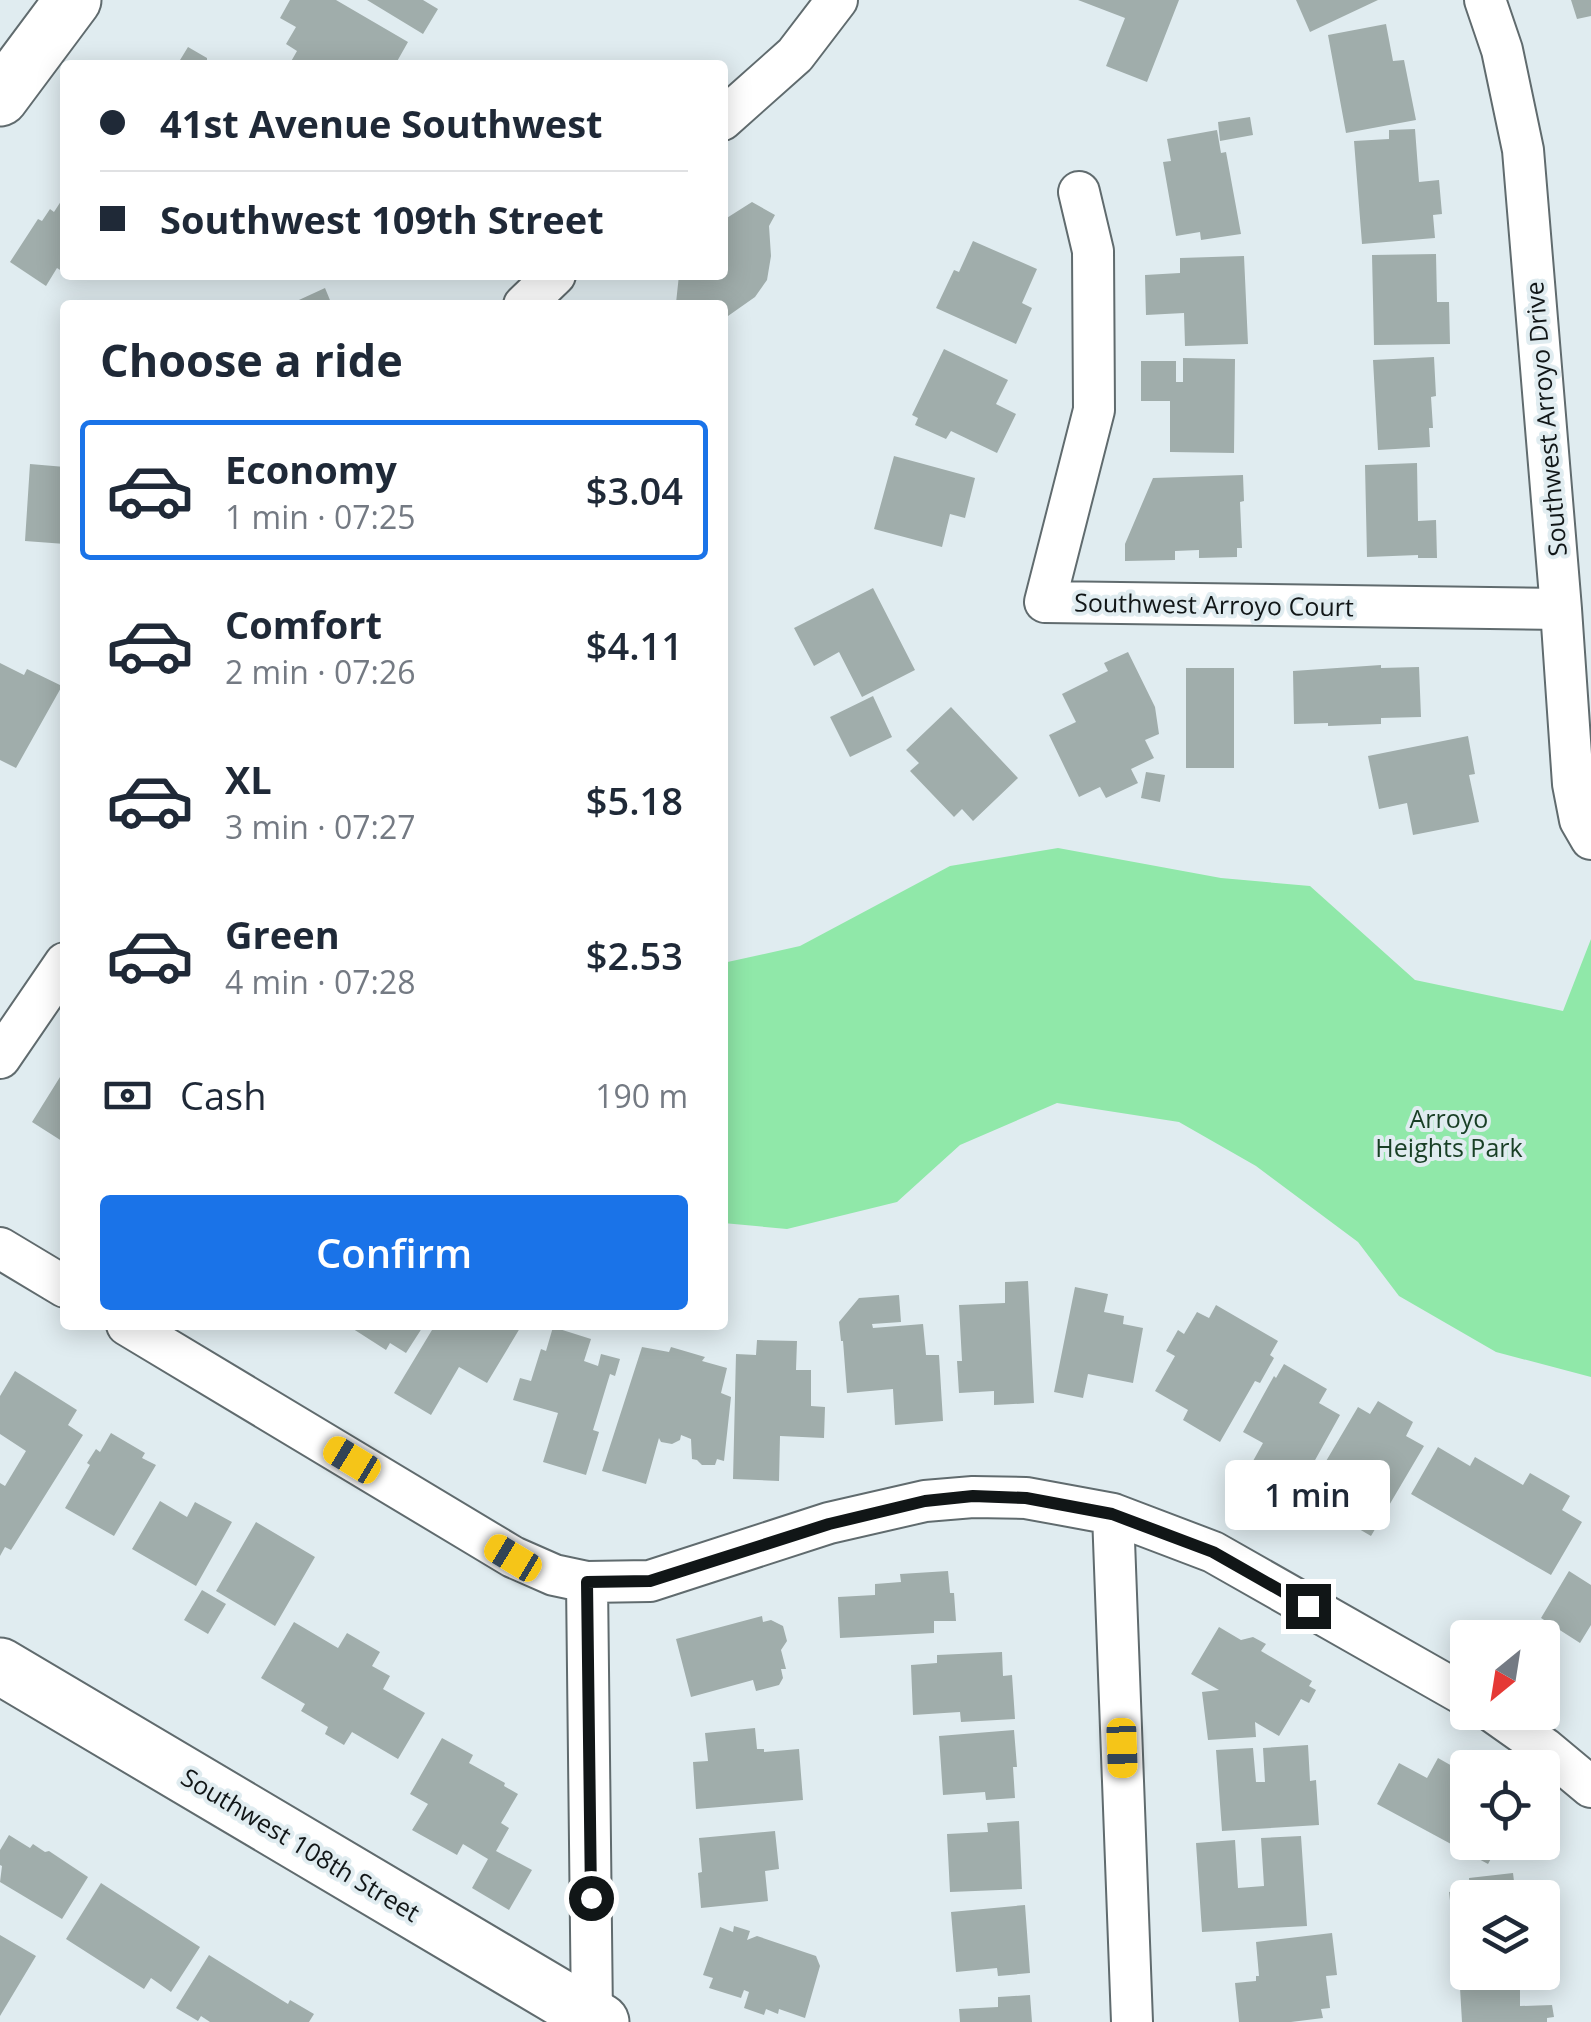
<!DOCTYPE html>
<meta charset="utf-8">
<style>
body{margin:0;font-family:"Open Sans",sans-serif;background:#f6f6f7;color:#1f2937;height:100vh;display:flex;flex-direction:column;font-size:38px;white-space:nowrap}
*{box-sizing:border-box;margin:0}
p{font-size:32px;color:#747a83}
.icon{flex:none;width:55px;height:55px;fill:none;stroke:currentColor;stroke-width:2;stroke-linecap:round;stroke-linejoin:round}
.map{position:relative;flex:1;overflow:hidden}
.sheet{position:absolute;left:60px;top:300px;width:668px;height:1030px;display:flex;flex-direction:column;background:#fff;border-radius:10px;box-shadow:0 5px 25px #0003}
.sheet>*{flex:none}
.banner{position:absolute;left:60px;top:60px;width:668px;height:220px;border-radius:10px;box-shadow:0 5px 25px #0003;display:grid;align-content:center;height:220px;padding:0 40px;background:#fff}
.needle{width:65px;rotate:210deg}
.buttons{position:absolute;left:1450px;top:1620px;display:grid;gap:20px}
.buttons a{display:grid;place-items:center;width:110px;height:110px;border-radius:10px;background:#fff;box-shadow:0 5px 25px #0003;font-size:50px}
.end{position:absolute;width:45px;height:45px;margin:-22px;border:12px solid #111617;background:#fff;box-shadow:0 0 0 5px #fff}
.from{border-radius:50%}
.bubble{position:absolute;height:70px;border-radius:10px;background:#fff;box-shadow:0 5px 25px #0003;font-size:32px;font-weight:600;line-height:70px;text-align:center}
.car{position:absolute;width:30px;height:60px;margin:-30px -15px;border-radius:12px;box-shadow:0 0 8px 2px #0007;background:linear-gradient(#f5c518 24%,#345 0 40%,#f5c518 0 76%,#345 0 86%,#f5c518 0)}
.banner b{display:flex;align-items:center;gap:35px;height:95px;font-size:38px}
.banner b+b{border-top:2px solid #e0e1e3}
.banner i{width:25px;height:25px;background:#1f2937}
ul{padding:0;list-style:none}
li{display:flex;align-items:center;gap:30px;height:140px;margin:0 20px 15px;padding:0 20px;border:5px solid transparent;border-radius:10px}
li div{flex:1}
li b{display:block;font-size:38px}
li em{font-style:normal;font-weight:600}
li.selected{border-color:#1a73e8}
li>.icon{width:90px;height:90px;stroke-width:1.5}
h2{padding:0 40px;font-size:45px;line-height:120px}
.pay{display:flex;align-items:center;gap:25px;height:110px;padding:0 40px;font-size:38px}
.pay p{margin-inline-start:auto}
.button{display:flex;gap:20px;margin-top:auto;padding:20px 40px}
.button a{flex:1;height:115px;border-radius:10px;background:#1a73e8;color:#fff;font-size:40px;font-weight:600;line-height:115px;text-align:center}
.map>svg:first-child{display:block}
</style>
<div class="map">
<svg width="1591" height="2022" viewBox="0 0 1591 2022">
<rect width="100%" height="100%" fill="#e0ecf0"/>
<!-- green -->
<path fill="#90e8a9" d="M1058 848 1221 878 1310 886 1415 980 1563 1011 1591 939V1377L1496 1352 1399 1296 1358 1242 1256 1166 1179 1122 1057 1103 960 1145 897 1202 787 1229 723 1223V963L800 946 950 866Z"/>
<!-- building -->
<path fill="#a0adab" d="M290 0H336L408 42 395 65 390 63 388 65H289L297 51 286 44 296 27 280 18Z
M367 0H423L438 9 423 34Z
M1078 0H1179L1147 82 1106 66 1125 18Z
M1296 0H1378L1310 32Z
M1571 0H1591V16L1577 19Z
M1386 24 1393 61 1404 60 1416 120 1346 133 1328 35Z
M188 47 207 58V65H177Z
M1250 117 1253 135 1220 141 1218 122Z
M1415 129 1419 182 1439 180 1442 214 1433 215 1435 238 1362 244 1354 141 1389 139V130Z
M1217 130 1221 153 1226 152 1241 234 1201 240 1200 232 1176 236 1163 162 1171 161 1167 139Z
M65 195V273L57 268 46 286 10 262 38 219 42 221 50 209 54 212Z
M752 202 775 215 769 226 771 256 767 280 755 297 728 316 726 323 722 321V305H682L676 303 679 275H722V221Z
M973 241 1037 269 1022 303 1032 308 1016 344 936 308 954 270 959 272Z
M1436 254 1437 302H1449L1450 344 1374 345 1372 255Z
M1244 256 1248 344 1185 346 1184 313 1146 315 1145 275 1180 273V258Z
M325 288 332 305H288Z
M944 349 1008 380 996 404 1016 414 997 453 951 431 946 439 915 425 918 418 912 415Z
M1434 357 1436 396 1431 397 1433 428H1429L1430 447 1378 450 1373 360Z
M1183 358 1235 359 1234 453 1170 452V401H1141V361H1176V382H1183Z
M894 456 975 478 965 518 950 514 942 547 874 529Z
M1417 463 1418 521 1436 520 1437 558H1418V555L1367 557 1365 465Z
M30 464 65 467V544L25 541Z
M1243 475 1244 501 1240 502 1242 548H1237V557L1199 558V550L1175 551V560L1125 561V544L1153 478Z
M873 588 915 670 862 697 839 652 814 666 794 628Z
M1128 652 1155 707 1159 734 1145 740 1154 758 1131 769 1138 783 1106 798 1100 787 1079 797 1049 735 1076 722 1062 694 1108 671 1104 663Z
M0 663 24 675 27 669 62 686 16 768 0 760Z
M1381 665V668L1419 667 1421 717 1381 718V724L1328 726V723L1294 724 1293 671Z
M1186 668H1234V768H1186Z
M873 696 892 737 850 757 830 717Z
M951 707 1018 778 973 821 962 809 954 817 910 771 919 763 906 750Z
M1468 736 1475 774 1469 775 1479 822 1413 835 1407 803 1379 809 1368 756Z
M1146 772 1165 775 1160 802 1141 798Z
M65 1069V1143L32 1122Z
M1028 1281 1034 1403 994 1405V1391L959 1393 957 1361H962L959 1305 1005 1303V1282Z
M1075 1287 1108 1294 1104 1312 1124 1316 1123 1324 1143 1328 1133 1383 1088 1374 1083 1398 1054 1392Z
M899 1295 901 1322 872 1324 873 1328 923 1324 926 1355H939L943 1421 895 1425 893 1389 847 1393 843 1341H841L839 1322 859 1298Z
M1216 1305 1278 1341 1270 1355 1274 1358 1260 1383 1255 1381 1220 1442 1183 1420 1188 1410 1155 1391 1175 1356 1166 1351 1178 1330 1184 1334 1197 1312 1209 1318Z
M347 1325H424L406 1353 390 1343 386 1350Z
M435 1325H496L500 1327 501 1325H515L520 1328 487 1383 459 1367 431 1415 394 1393Z
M553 1327 591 1339 584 1361 598 1366 601 1354 620 1359 615 1376 610 1374 593 1430 599 1432 586 1475 543 1462 558 1413 513 1400 520 1378 531 1381 541 1349 546 1351Z
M757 1340 797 1341 796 1370H811V1406L825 1407 824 1438 780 1436 779 1481 733 1479 736 1354 756 1355Z
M642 1347 669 1352 671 1347 705 1357 702 1361 727 1368 721 1393 731 1397 724 1461 717 1459 715 1465H702L697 1460 692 1459 691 1439 681 1435 680 1440 672 1444 661 1442 659 1438 646 1484 602 1471Z
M1284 1364 1327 1389 1319 1403 1340 1415 1309 1471 1301 1466 1286 1492 1248 1470 1263 1443 1243 1432 1274 1376 1276 1378Z
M15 1371 77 1410 68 1425 83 1435 11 1550 5 1547 0 1556V1483L5 1486 26 1451 0 1434V1396Z
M1378 1401 1413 1422 1406 1436 1424 1446 1371 1536 1347 1522 1360 1501 1341 1490 1329 1509 1306 1495 1358 1407 1370 1414Z
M111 1433 145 1453 142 1458 156 1465 114 1536 65 1508 90 1465 87 1463 96 1449 100 1452Z
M1438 1447 1470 1466 1475 1457 1523 1485 1530 1473 1570 1496 1562 1510 1582 1522 1551 1575 1411 1494Z
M160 1501 187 1517 195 1502 232 1522 196 1586 132 1549Z
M256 1522 315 1557 275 1626 216 1591Z
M948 1571 950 1593H954L956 1621H934V1633L840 1638 838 1597 875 1595V1584L901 1582 900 1574Z
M1569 1571 1591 1585V1625L1580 1643 1541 1618Z
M202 1590 226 1604 208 1634 184 1620Z
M762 1616 763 1622 771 1620 783 1626 787 1641 781 1650 786 1669H781L783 1678 779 1685 756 1691 753 1680 691 1697 676 1639Z
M294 1622 338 1648 347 1633 380 1652 372 1666 390 1676 383 1689 425 1713 398 1759 352 1732 344 1745 325 1734 328 1727 301 1711 305 1704 261 1678Z
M1219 1627 1241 1640 1253 1637 1266 1644 1261 1651 1312 1681 1309 1686 1316 1690 1309 1703 1301 1699 1279 1736 1255 1722 1256 1737 1208 1740 1202 1692 1219 1690 1191 1674Z
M1002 1652 1003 1676 1012 1675 1015 1719 961 1722 960 1712 913 1715 911 1665 937 1663V1655Z
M755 1728 757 1749H764V1752L799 1749 803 1800 696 1809 693 1762 708 1761 705 1733Z
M1014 1730 1017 1767H1013L1015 1798 986 1800 985 1792 943 1795 939 1736Z
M442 1738 473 1755 469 1763 505 1783 504 1786 518 1794 501 1823 509 1828 496 1851 532 1870 509 1910 472 1888 488 1859 463 1844 457 1855 412 1830 428 1804 410 1794Z
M1308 1745 1310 1781 1316 1780 1319 1825 1222 1831 1216 1750 1253 1748 1256 1782H1265L1263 1748Z
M1438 1758 1468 1775V1842H1500L1488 1864 1377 1804 1399 1763 1427 1778Z
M1019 1821 1022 1889 950 1892 947 1834 988 1832 987 1823Z
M775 1831 779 1869 765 1871 768 1901 701 1908 698 1873 702 1872 699 1838Z
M9 1835 30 1848 33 1844 45 1852 49 1851 88 1877 62 1919 0 1882 2 1866 0 1865V1850Z
M1301 1836 1307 1926 1202 1932 1196 1843 1235 1840 1238 1888 1264 1886 1261 1838Z
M1513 1873 1516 1898H1468V1961L1457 1962 1449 1892 1470 1890 1469 1878Z
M101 1883 200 1947 171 1992 151 1978 144 1989 66 1939Z
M1025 1905 1030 1973 998 1976 997 1968 956 1972 951 1912Z
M734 1926 750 1931 747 1940 757 1936 816 1956 820 1966 805 2018 779 2009 778 2014 766 2009 764 2015 744 2008 749 1992 744 1990 741 1998 709 1988 713 1978 703 1975 720 1927 733 1932Z
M1332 1933 1337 1975 1326 1976 1330 2008 1321 2009 1323 2018 1291 2022H1239L1235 1983 1256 1981V1976H1259L1256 1942Z
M0 1935 36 1956 0 2016Z
M209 1955 288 2004 290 2000 314 2014 309 2022H210L201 2016 198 2021 176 2008Z
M1460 1988 1520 1989V2006L1552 2005 1554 2017 1547 2018V2022H1462Z
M1030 1995 1032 2022H960L959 2009 998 2007V1997Z"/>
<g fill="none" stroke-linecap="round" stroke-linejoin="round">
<defs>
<path id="street" d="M1485 0 1502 50 1523 150 1561 609 1573 784 1580 820 1591 839
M722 120 795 55 837 0
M1079 192 1093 251 1094 410 1045 602 1561 609
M524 305 555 275
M0 1058 65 963
M0 1248 65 1287
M127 1325 513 1557 554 1575 587 1582 650 1581 829 1523 925 1501 973 1497 1026 1498 1113 1514 1213 1552 1468 1697
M1113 1514 1132 2022
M587 1582 592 2017
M1493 1712 1544 1748 1591 1787"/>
<path id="secondary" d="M0 98 73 0
M0 1666 601 2022"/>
</defs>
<!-- street casing -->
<use href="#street" stroke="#606b6e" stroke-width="44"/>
<!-- secondary casing -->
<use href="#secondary" stroke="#606b6e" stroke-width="59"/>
<!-- street -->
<use href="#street" stroke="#fff" stroke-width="40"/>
<!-- secondary -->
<use href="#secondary" stroke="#fff" stroke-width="55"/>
</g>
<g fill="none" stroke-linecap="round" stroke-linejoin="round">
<!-- route -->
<path stroke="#111617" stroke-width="12" d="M591 1898 587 1582 650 1581 829 1524 925 1501 973 1496 1026 1498 1112 1514 1213 1552 1308 1606"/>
</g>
<g text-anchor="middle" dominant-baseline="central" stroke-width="8" stroke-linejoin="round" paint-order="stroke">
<!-- street labels -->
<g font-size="25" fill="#111617" stroke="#e0ecf0">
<text transform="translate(1545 419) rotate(-95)">Southwest Arroyo Drive</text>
<text transform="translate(1214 604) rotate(1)">Southwest Arroyo Court</text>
<text transform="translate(301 1844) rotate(31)">Southwest 108th Street</text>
</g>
<!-- park labels -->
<g font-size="25" fill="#183f25" stroke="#e0ecf0">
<text x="1449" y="1118">Arroyo<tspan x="1449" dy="29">Heights Park</tspan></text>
</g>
</g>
</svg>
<div class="buttons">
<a><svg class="needle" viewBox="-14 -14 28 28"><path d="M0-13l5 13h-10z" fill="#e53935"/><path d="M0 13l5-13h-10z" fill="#747a83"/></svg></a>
<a><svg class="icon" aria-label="locate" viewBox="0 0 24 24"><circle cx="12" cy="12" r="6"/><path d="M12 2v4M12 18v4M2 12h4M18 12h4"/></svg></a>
<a><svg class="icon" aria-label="layers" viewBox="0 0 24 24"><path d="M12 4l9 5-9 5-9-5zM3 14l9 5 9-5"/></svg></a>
</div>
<i class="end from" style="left:591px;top:1898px"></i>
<i class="end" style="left:1308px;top:1606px"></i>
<div class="bubble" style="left:1225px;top:1460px;width:165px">1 min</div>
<i class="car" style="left:352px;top:1460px;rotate:301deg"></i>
<i class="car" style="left:513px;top:1558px;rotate:301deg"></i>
<i class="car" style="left:1122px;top:1748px;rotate:178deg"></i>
<div class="banner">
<b><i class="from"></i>41st Avenue Southwest</b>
<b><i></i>Southwest 109th Street</b>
</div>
<section class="sheet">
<h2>Choose a ride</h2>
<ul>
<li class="selected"><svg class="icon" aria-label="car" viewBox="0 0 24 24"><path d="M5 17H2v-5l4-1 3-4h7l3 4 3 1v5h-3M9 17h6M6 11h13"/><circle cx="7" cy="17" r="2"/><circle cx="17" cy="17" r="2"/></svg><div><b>Economy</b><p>1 min · 07:25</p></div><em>$3.04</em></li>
<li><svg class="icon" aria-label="car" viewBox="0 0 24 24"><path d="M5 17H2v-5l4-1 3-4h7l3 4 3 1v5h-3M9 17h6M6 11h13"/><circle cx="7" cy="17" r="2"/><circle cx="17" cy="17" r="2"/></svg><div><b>Comfort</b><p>2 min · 07:26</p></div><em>$4.11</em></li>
<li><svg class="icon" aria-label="car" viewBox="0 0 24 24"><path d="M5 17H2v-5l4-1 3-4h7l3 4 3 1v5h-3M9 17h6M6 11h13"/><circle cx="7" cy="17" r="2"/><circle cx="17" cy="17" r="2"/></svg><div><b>XL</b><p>3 min · 07:27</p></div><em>$5.18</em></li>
<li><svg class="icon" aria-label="car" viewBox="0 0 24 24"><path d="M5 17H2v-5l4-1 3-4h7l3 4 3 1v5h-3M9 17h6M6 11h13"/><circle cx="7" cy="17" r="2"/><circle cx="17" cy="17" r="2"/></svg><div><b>Green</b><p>4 min · 07:28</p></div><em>$2.53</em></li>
</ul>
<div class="pay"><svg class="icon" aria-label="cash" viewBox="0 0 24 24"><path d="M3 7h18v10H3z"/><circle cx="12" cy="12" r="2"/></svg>Cash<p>190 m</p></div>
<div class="button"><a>Confirm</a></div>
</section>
</div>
